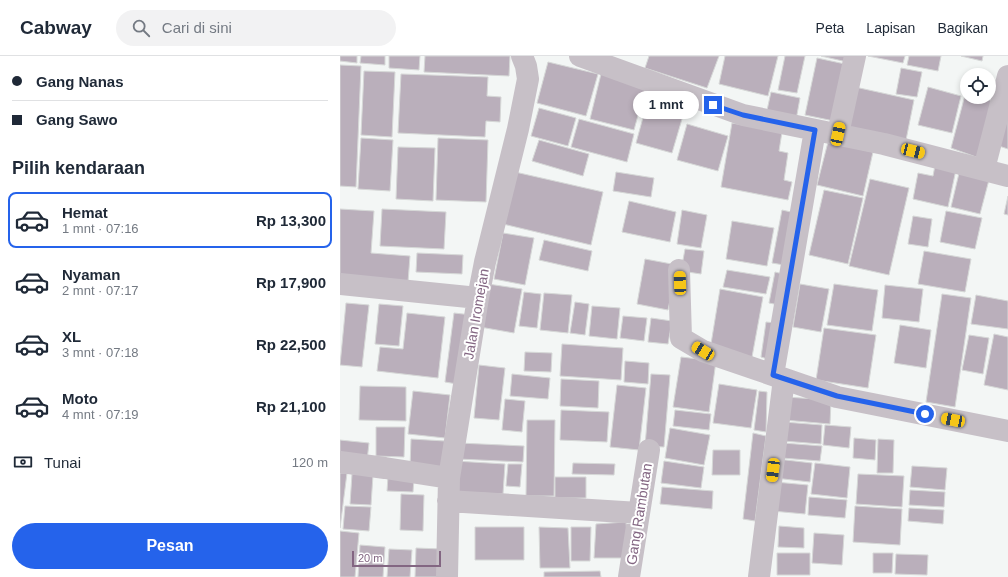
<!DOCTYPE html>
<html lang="id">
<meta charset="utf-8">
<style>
body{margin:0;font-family:Helvetica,sans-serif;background:#f2f2f3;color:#1f2937;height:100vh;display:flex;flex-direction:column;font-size:15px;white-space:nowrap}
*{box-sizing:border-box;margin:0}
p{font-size:13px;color:#747a83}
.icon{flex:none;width:22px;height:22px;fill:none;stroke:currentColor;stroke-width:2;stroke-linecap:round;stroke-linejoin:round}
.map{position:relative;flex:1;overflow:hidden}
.drawer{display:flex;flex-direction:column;background:#fff;width:340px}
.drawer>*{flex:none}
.top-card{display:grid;align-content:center;height:88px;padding:0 12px;background:#fff}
.tools{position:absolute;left:620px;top:12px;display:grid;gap:8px}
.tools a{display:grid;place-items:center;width:36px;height:36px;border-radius:50%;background:#fff;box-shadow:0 2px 6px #0003;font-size:20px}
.scale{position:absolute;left:12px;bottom:10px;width:89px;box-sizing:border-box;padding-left:4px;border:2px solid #836682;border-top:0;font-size:11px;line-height:14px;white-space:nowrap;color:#836682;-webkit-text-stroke:3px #fff;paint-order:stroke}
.end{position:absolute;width:18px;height:18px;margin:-9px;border:5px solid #2563eb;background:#fff;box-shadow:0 0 0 2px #fff}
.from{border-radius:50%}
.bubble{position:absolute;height:28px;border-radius:14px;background:#fff;box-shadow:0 2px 6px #0003;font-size:13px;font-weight:600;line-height:28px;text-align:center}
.car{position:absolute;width:12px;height:24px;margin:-12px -6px;border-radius:5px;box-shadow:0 0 3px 1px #0007;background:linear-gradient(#f5c518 24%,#345 0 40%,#f5c518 0 76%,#345 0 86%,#f5c518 0)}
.top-card b{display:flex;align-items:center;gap:14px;height:38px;font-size:15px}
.top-card b+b{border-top:1px solid #e0e1e3}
.top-card i{width:10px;height:10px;background:#1f2937}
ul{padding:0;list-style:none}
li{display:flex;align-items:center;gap:12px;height:56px;margin:0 8px 6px;padding:0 4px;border:2px solid transparent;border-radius:8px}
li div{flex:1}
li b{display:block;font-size:15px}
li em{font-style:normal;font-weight:600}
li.selected{border-color:#2563eb}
li>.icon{width:36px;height:36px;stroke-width:1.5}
h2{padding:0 12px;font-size:18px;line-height:48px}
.pay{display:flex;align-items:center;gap:10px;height:44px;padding:0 12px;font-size:15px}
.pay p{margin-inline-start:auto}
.action{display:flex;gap:8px;margin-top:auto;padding:8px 12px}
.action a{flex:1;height:46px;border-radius:24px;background:#2563eb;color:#fff;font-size:16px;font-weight:600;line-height:46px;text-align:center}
header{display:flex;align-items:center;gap:24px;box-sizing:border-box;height:56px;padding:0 20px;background:#fff;border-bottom:1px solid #e0e1e3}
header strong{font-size:19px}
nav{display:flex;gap:22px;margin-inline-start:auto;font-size:14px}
.search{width:280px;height:36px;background:#f2f2f3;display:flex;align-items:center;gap:10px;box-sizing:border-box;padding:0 14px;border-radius:22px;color:#747a83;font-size:15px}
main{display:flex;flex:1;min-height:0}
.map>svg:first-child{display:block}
</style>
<header>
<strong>Cabway</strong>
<div class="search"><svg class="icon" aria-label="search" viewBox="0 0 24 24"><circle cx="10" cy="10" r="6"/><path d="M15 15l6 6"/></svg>Cari di sini</div>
<nav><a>Peta</a><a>Lapisan</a><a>Bagikan</a></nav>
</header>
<main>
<section class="drawer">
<div class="top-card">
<b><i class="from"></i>Gang Nanas</b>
<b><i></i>Gang Sawo</b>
</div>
<h2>Pilih kendaraan</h2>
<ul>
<li class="selected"><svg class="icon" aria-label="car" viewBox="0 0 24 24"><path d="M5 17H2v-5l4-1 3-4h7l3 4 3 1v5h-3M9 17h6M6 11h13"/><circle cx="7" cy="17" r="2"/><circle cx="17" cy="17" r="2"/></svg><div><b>Hemat</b><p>1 mnt · 07:16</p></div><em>Rp 13,300</em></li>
<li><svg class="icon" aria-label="car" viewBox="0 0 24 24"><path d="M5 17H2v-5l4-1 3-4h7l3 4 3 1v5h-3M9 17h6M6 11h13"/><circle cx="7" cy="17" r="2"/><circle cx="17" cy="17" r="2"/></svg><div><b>Nyaman</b><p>2 mnt · 07:17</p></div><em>Rp 17,900</em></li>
<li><svg class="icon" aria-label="car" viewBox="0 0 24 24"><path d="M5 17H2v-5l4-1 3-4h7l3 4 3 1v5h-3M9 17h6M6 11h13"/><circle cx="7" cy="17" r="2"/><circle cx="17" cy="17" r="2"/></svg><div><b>XL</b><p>3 mnt · 07:18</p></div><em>Rp 22,500</em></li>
<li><svg class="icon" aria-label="car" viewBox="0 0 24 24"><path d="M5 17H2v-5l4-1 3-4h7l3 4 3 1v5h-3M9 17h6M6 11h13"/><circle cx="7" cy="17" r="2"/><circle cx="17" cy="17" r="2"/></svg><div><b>Moto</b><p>4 mnt · 07:19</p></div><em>Rp 21,100</em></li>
</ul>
<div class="pay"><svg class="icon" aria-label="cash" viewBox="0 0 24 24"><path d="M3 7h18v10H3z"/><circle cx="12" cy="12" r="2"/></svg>Tunai<p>120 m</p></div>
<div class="action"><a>Pesan</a></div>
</section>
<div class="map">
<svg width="668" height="521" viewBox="0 0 668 521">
<rect width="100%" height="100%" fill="#f3f6f5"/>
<!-- building -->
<path fill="#baafbb" stroke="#d6d8d7" d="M0 0H17V7L0 5Z
M21 0H45V9L20 7Z
M49 0H80L79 14 49 12Z
M85 0H170L169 20 84 16Z
M309 0H379L367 32 305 12Z
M385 0H438L428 40 379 28Z
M445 0H465L457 37 438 34Z
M481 0H508L507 6Z
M528 0H565L563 7Z
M569 0H601L598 15 567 9Z
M621 0H643L642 5Z
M477 2 505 8 494 65 465 59Z
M208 6 258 18 246 60 197 47Z
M0 9 21 10 16 131 0 130Z
M561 12 582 16 577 41 556 38Z
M24 15 55 16 52 81 21 79Z
M61 18 148 21 147 40 161 41 160 66 146 65 145 81 58 77Z
M261 18 306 30 294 74 250 63Z
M515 31 574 44 566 84 508 73Z
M588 31 621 40 612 77 578 69Z
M310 36 347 46 332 97 296 87Z
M431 36 460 42 456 64 426 59Z
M625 39H627V41H636L654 45 639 102 611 92Z
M199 52 236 62 228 90 191 80Z
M668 56V93L659 90Z
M239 63 294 78 287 106 231 91Z
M392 67 442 76 439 95 448 97 444 124 452 126 448 144 381 131Z
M347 68 388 80 378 115 337 104Z
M21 82 53 84 50 135 18 133Z
M98 82 148 84 146 146 96 144Z
M199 84 249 98 243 120 192 105Z
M488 86 533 96 523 140 477 129Z
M58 91 95 92 93 145 56 143Z
M596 104 617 109 608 151 573 143 578 117 593 120Z
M620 113 650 120 640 158 611 151Z
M175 116 263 136 251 189 163 168Z
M276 116 314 122 311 141 273 135Z
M530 123 569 132 549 219 509 210Z
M484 134 523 142 508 208 469 199Z
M668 140V159L664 158Z
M289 145 336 156 330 186 282 176Z
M0 153 34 155 31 197 70 200 68 226 0 222Z
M42 153 106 156 104 193 40 190Z
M342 154 367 159 361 192 337 188Z
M442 154 451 156 444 209 432 207Z
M606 155 642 162 635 193 600 186Z
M573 160 592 163 588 191 568 188Z
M392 165 434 172 427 210 386 203Z
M163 177 194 182 185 229 154 223Z
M204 184 252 195 248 215 199 204Z
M345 193 364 195 361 218 341 215Z
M584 195 631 203 625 236 578 228Z
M77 197 123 199 122 218 76 216Z
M305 203 337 209 328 254 297 248Z
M387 214 430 221 426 238 383 231Z
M435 216 443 218 439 249 429 247Z
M148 228 182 233 174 277 140 271Z
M460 228 489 233 481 276 453 271Z
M494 228 538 234 532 275 487 269Z
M545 229 583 233 579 266 542 262Z
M380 233 423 241 412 301 370 294Z
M184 236 201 238 197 272 179 270Z
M204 237 232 239 228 277 200 274Z
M602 238 631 242 615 351 586 346Z
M636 239 668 245V273L631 268Z
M235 246 249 248 245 279 230 277Z
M6 247 29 249 22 311 0 309Z
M39 248 63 250 59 290 35 288Z
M252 250 280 252 277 283 249 280Z
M67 257 105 261 98 322 37 315 40 291 63 293Z
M114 257 132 259 123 329 105 326Z
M283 260 307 262 304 285 280 282Z
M311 262 332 265 328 288 308 286Z
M426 266 436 267 431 304 421 301Z
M560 269 591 274 586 312 554 307Z
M484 272 536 279 528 332 476 324Z
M654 278 668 281V334L644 329Z
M629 279 649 282 643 318 622 314Z
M222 288 283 292 281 324 220 320Z
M185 296 212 297 211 316 184 315Z
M341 301 376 305 369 356 333 351Z
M285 305 309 307 308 328 284 326Z
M139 309 165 312 159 364 134 362Z
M172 318 210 322 208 343 170 340Z
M311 318 330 319 324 391 305 390Z
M221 323 259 325 258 352 220 350Z
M379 328 417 334 411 372 373 367Z
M277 329 306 332 299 394 270 391Z
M20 330 66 331V365L19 364Z
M73 335 110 339 105 382 68 378Z
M419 335 427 336 426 376 414 374Z
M446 341 491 344 490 368 444 364Z
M165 343 185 345 182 376 162 374Z
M221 354 269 356 267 386 220 384Z
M335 354 371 358 369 374 333 370Z
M187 364H215L214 440H186Z
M444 366 482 369 481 388 443 385Z
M485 369 511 371 509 392 483 389Z
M36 371H65L64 401 36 400Z
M330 372 370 379 364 409 325 402Z
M413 377 426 380 415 465 403 463Z
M514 382 536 384 535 404 513 402Z
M71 383 105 385 103 414 70 412Z
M538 383 554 384 553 417H537Z
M0 384 29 387 27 405 0 402Z
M119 387 184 390 183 406 118 403Z
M443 387 482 390 480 405 442 402Z
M373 394H400V419H372Z
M437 403 472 407 470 426 435 422Z
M115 405 165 408 163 438 113 436Z
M324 405 364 411 361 432 321 427Z
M233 407 275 408 274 419 232 418Z
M475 407 510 411 507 442 471 438Z
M168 408H182L180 431 166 430Z
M572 410 607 412 605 434 570 431Z
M0 417H7L0 472Z
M12 418 33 419 31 449 10 448Z
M518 418 564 420 562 451 516 448Z
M48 420 74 422 73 436 47 435Z
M215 421H246V442H215Z
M435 426 468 429 465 458 432 455Z
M322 431 373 435 372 453 320 448Z
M570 434 605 436 604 451 569 449Z
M61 438 84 439 83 475 60 474Z
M469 441 507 444 505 462 468 459Z
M5 450 31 451 29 475 3 473Z
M515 450 562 453 560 489 513 486Z
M569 452 604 454 603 468 568 465Z
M286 466 289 502H254L256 468Z
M439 470 464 472V492L438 491Z
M135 471H184V504H135Z
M199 471 228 472 230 512H200Z
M231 471H251L250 505H231Z
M0 475 19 477 15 521H0Z
M474 477 504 479 502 509 472 507Z
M20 489 45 491 43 521H18Z
M76 492 101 493 100 521H75Z
M49 493 72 494 70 521H47Z
M437 497H470V519H437Z
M533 497H553L552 517H533Z
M556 498 588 499 587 519 555 518Z
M260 515 261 521H204V516Z"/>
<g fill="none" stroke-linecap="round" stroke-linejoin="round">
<!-- minor -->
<path stroke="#c7c0c7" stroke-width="22" d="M240 0 403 59 544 88 668 120
M498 78 515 0
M644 113 668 20
M339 214 341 282 363 295 497 341 668 375
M0 228 138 242
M433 319 475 74
M0 406 45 412 109 422
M108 445 299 457
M107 521 109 422 138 242 145 206 178 73 188 23 186 10 182 0
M289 521 309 394
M419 521 444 323"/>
</g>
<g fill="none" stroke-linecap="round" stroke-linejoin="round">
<!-- route -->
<path stroke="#2563eb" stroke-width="5" d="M373 49 403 59 475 74 433 319 497 340 585 358"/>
</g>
<g text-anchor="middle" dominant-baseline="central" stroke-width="4" stroke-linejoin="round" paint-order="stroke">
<!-- street labels -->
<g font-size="14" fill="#836682" stroke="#fff">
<text transform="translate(136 258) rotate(-80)">Jalan Iromejan</text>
<text transform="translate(299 458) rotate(-81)">Gang Rambutan</text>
</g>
</g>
</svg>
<div class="tools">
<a><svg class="icon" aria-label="locate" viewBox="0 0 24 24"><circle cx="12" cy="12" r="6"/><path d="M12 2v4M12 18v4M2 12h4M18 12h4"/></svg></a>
</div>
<div class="scale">20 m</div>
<i class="end from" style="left:585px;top:358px"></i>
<i class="end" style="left:373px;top:49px"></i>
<div class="bubble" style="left:293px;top:35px;width:66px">1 mnt</div>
<i class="car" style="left:498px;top:78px;rotate:12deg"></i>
<i class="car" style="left:573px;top:95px;rotate:104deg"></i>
<i class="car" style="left:340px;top:227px;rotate:358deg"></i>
<i class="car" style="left:363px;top:295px;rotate:301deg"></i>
<i class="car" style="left:613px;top:364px;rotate:281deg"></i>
<i class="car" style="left:433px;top:414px;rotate:187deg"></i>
</div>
</main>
